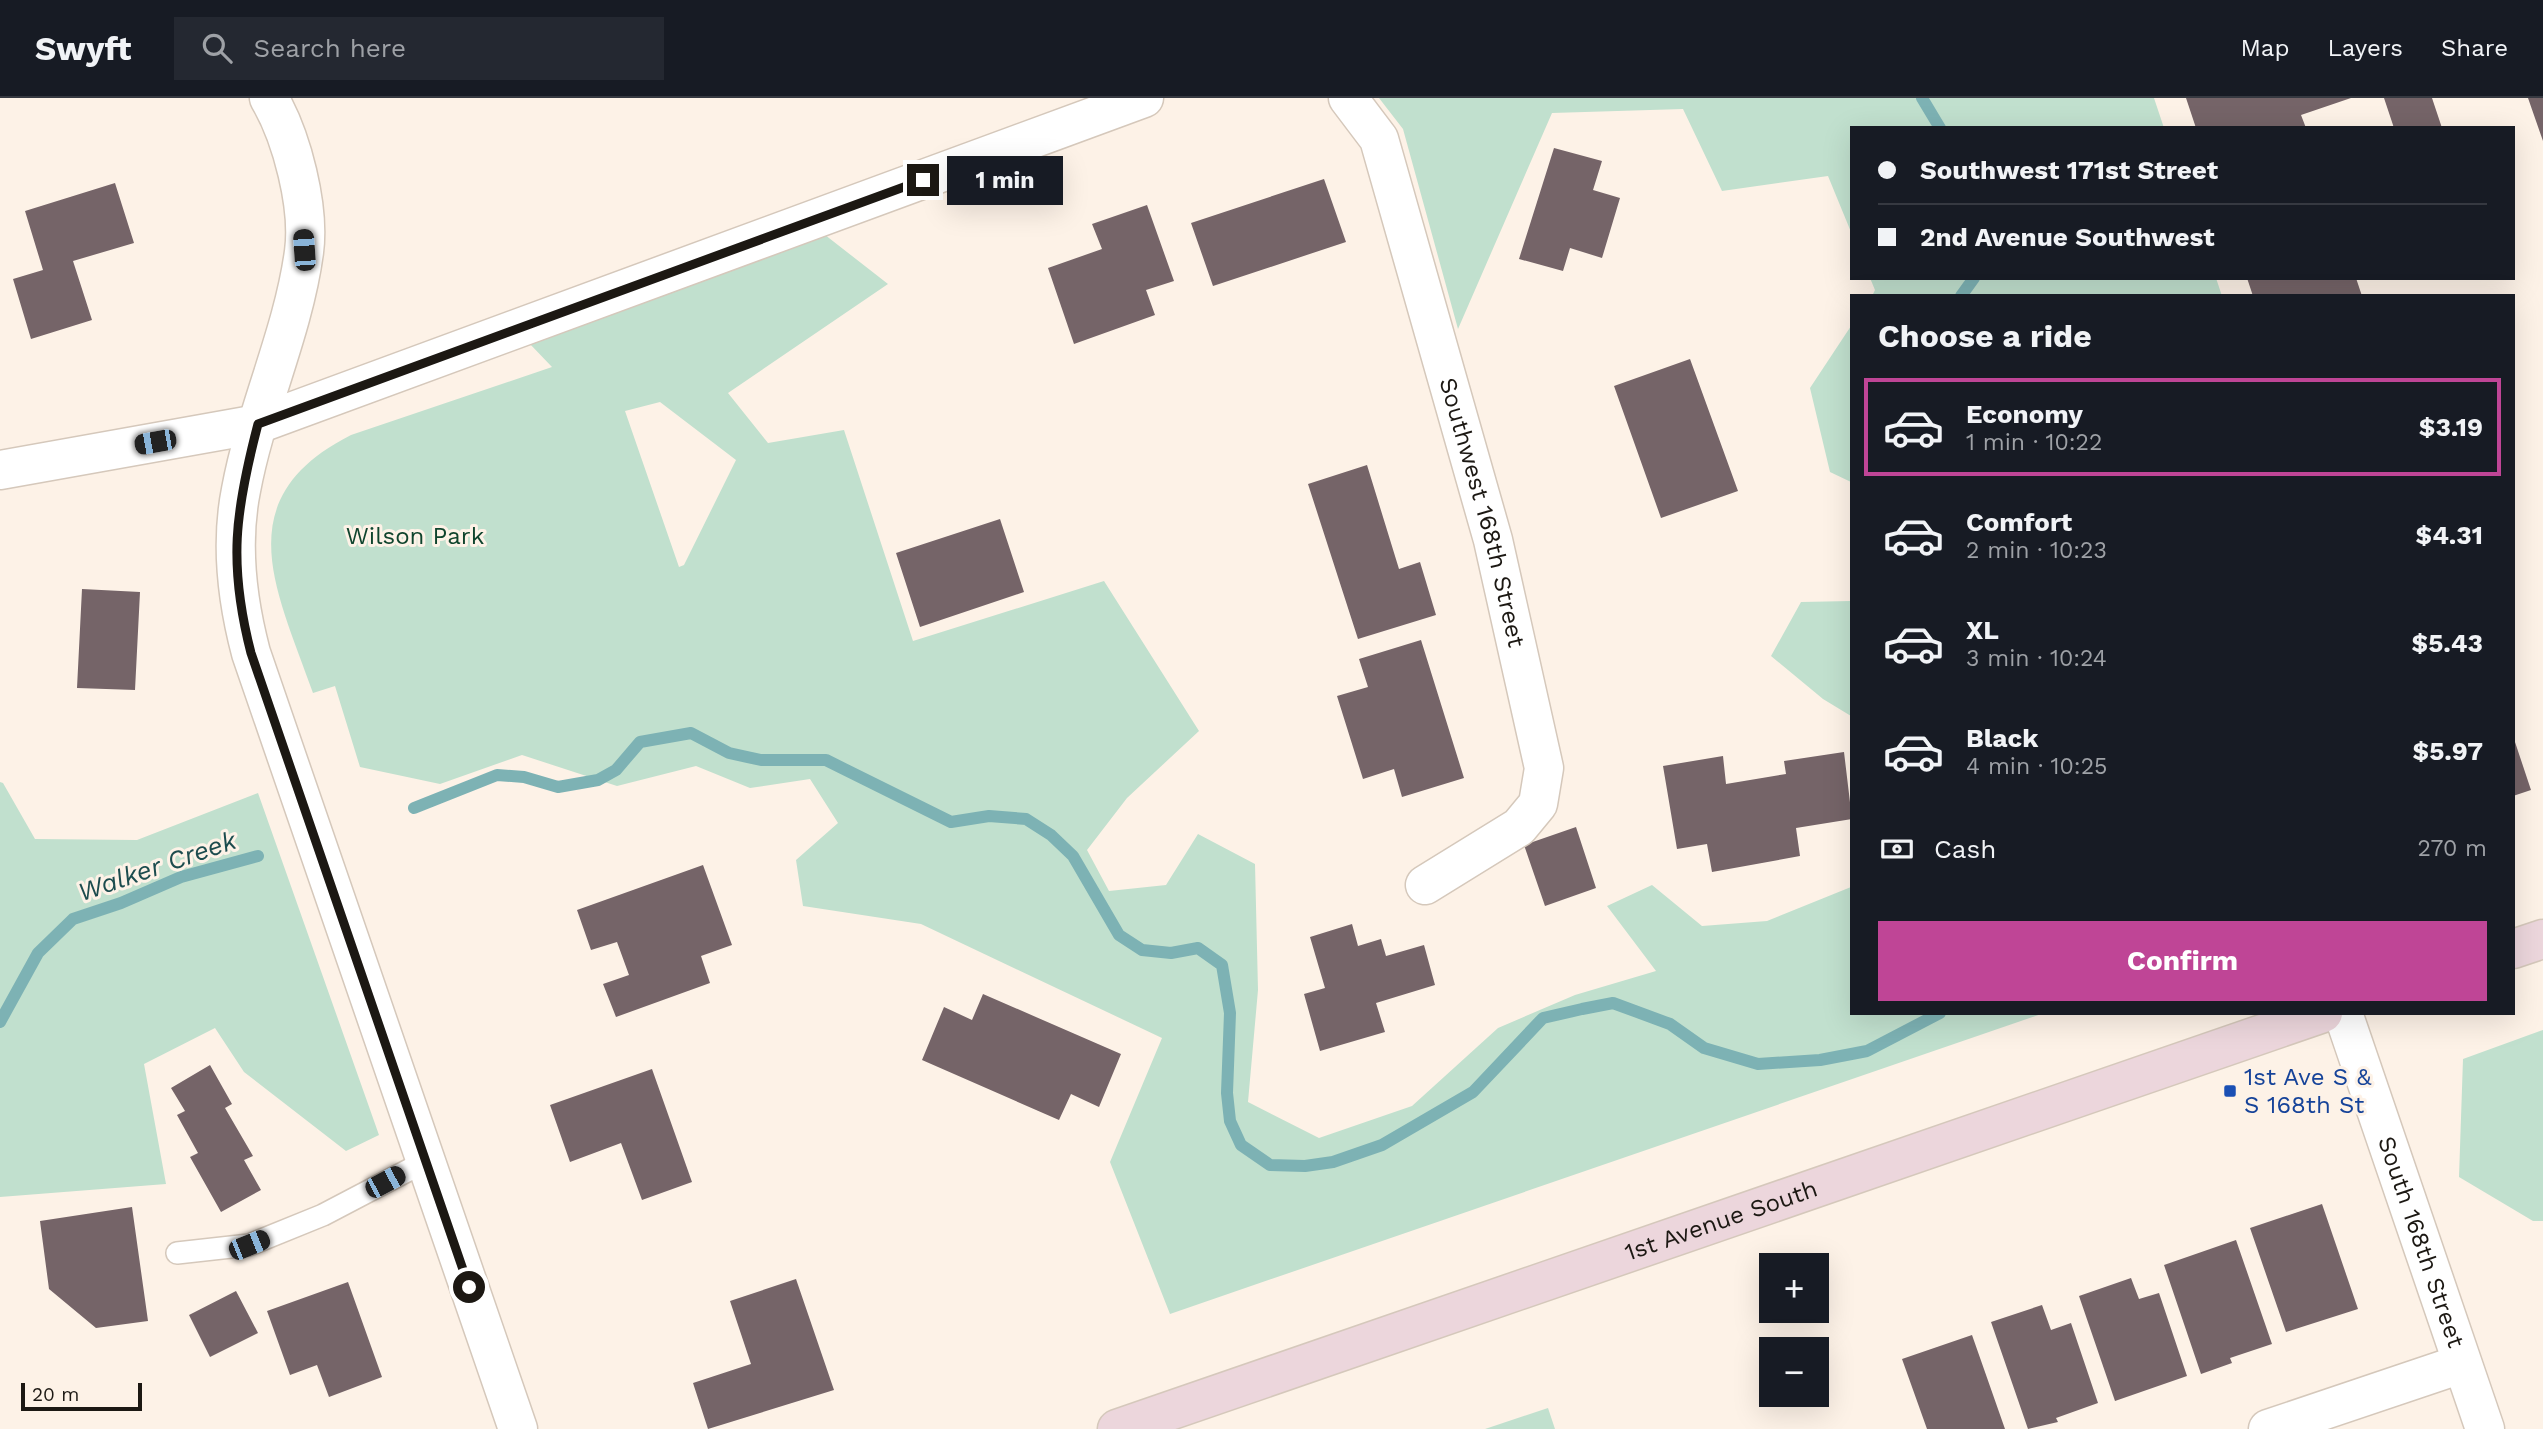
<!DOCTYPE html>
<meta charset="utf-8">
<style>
body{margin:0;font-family:"Work Sans",sans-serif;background:#242831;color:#f1f3f6;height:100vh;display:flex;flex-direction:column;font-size:26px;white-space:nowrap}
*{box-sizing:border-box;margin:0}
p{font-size:23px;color:#9ea1a6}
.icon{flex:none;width:38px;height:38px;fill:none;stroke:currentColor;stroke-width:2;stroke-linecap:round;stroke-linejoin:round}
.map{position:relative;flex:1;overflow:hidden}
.details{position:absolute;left:1850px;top:196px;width:665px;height:721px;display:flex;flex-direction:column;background:#171b24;border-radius:0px;box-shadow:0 7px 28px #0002}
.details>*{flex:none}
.top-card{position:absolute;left:1850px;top:28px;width:665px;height:154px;border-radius:0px;box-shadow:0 7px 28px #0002;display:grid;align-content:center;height:154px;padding:0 28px;background:#171b24}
.tools{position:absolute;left:1759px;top:1155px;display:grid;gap:14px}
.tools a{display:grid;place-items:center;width:70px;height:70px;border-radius:0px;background:#171b24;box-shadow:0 7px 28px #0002;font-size:35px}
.scale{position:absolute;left:21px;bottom:18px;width:121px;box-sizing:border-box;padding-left:7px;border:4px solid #1c1813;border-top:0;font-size:19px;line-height:24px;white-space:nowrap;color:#1c1813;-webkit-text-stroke:5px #fdf2e7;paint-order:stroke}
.end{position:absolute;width:32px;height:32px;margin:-16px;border:9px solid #1c1813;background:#fff;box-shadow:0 0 0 4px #fff}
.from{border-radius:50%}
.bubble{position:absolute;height:49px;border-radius:0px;background:#171b24;box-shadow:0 7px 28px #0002;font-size:23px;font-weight:700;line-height:49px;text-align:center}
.car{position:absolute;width:21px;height:42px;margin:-21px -10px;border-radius:9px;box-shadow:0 0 5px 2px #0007;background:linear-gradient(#222 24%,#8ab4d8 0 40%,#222 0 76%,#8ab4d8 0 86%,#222 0)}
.top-card b{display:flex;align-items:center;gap:24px;height:66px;font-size:26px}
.top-card b+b{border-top:2px solid #363941}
.top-card i{width:18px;height:18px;background:#f1f3f6}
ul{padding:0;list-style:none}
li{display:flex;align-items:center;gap:21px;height:98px;margin:0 14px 10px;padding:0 14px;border:4px solid transparent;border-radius:0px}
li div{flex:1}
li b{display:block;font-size:26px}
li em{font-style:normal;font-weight:700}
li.on{border-color:#bf4596}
li>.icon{width:63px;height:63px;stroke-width:1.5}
h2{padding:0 28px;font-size:32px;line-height:84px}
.pay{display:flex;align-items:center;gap:18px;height:77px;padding:0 28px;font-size:26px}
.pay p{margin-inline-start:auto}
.action{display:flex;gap:14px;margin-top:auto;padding:14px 28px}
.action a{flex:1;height:80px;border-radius:0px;background:#bf4596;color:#fff;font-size:28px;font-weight:700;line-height:80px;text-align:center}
header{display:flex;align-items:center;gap:42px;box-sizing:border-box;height:98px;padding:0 35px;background:#171b24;border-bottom:2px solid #363941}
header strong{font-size:33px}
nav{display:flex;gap:38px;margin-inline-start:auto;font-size:24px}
.search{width:490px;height:63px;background:#242831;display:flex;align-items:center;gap:18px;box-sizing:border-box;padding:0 24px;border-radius:0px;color:#9ea1a6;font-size:26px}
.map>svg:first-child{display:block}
</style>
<header>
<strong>Swyft</strong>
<div class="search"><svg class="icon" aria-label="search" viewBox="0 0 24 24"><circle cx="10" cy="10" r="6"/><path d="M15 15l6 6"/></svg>Search here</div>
<nav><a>Map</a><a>Layers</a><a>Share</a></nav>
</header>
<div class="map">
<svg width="2543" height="1331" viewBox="0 0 2543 1331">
<rect width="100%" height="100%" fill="#fdf2e7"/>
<!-- green -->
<path fill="#c1e0ce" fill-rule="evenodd" d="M1379 0H2154L2164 30H1852L1851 134 1828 78 1722 93 1683 11 1552 15 1458 231 1403 31Z
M820 133 888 186 728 295 768 345 844 332 913 543 1104 483 1199 633 1127 700 1087 752 1109 793 1166 787 1198 736 1255 766 1258 892 1248 1004 1319 1040 1412 1008 1498 930 1575 897 1656 873 1607 808 1652 787 1702 828 1767 823 1851 789 1852 915H2044L1170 1216 1110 1064 1162 940 921 826 803 808 796 762 838 725 810 681 750 690 696 668 617 688 522 657 440 686 360 669 335 588 313 595C277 492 225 401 351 337L552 269 529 245ZM660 304 736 362 684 467 679 469 625 313Z
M1870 180H2216L2222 198H1872L1875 192Z
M1851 228V384L1830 374 1810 290Z
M1851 503H1852L1851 618 1823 601 1771 558 1801 504Z
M0 684 3 685 35 741 137 742 258 695 379 1037 346 1053 244 974 215 930 144 966 166 1086 0 1099Z
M2543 932V1123H2533L2459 1079 2463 961Z
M1548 1310 1555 1331H1485Z"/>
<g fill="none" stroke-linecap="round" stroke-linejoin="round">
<!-- stream -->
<path stroke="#7db2b4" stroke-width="12" d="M1922 0 1940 30
M1961 198 1974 180
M414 710 497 677 524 679 558 689 598 682 616 672 640 644 691 635 729 655 761 662H826L951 724 989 718 1026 721 1051 737 1073 758 1119 837 1142 852 1171 855 1198 850 1222 867 1230 915 1227 995 1230 1023 1241 1047 1270 1067 1305 1068 1333 1064 1382 1047 1473 994 1543 920 1582 911 1613 905 1670 926 1704 950 1758 966 1820 962 1867 953 1940 915
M0 924 38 855 73 821 121 805 181 779 258 758"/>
</g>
<!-- building -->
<path fill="#756468" d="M2186 0H2351L2301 17 2306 30H2196Z
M2384 0H2432L2442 30H2394Z
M2528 0H2543V43Z
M1554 50 1602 63 1593 92 1620 100 1602 160 1570 150 1563 173 1519 161Z
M1324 81 1346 144 1213 188 1191 125Z
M115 85 134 145 73 163 92 222 31 241 13 181 43 172 25 113Z
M1147 107 1174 183 1146 192 1155 217 1074 246 1048 170 1102 151 1092 126Z
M2247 180H2356L2362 198H2253Z
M1690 261 1738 393 1661 420 1614 288Z
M1367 367 1399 471 1420 464 1436 517 1358 541 1308 386Z
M1000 421 1024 494 920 529 896 455Z
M82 491 140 494 135 592 77 590Z
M1421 542 1464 680 1402 699 1394 671 1363 681 1337 598 1368 589 1359 561Z
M2513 638 2531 692 2513 698Z
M1844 654 1852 721 1796 730 1800 758 1712 774 1707 746 1677 751 1663 668 1723 658 1726 686 1786 676 1784 663Z
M1576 729 1596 790 1545 808 1524 747Z
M703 767 732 847 701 858 710 885 616 919 603 886 629 877 617 844 591 852 577 812Z
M1352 826 1358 848 1381 841 1386 858 1424 847 1435 887 1376 905 1385 934 1320 953 1304 896 1325 890 1310 839Z
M983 896 1121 956 1099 1009 1071 996 1059 1022 922 962 944 909 972 922Z
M210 967 232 1006 225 1010 253 1058 244 1062 261 1092 221 1114 190 1059 198 1055 177 1017 185 1013 171 990Z
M652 971 692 1084 642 1102 621 1045 570 1064 550 1007Z
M2322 1106 2358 1211 2286 1234 2250 1130Z
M132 1109 148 1223 96 1230 49 1191 40 1123Z
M2236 1142 2272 1246 2230 1260 2232 1265 2201 1276 2164 1167Z
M2131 1180 2139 1201 2159 1195 2187 1278 2115 1303 2079 1198Z
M796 1181 834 1292 708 1331 693 1285 751 1266 730 1203Z
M348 1184 382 1279 329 1299 317 1267 290 1277 267 1213Z
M236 1193 258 1235 210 1259 189 1217Z
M2042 1207 2051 1232 2071 1225 2098 1305 2056 1320 2058 1324 2028 1331 1991 1224Z
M1972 1237 2005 1331H1927L1902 1261Z"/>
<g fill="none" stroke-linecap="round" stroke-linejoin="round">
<defs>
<path id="service" d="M177 1155 249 1147 323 1117 426 1063"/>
<g id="minor">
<path id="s1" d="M1348 0 1379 41 1493 442 1544 670 1538 706 1519 729 1425 787"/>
<path d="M0 372 258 326 1144 0"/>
<path id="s2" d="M2343 915 2485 1331"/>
<path d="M2268 1331 2461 1266"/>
</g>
<path id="tertiary" d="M269 0C292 39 310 109 304 154 293 235 256 311 241 392 230 447 237 502 251 555L518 1331"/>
<g id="secondary">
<path d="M2513 851 2543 841"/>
<path id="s3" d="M1117 1331 2323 915"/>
</g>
</defs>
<!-- service casing -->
<use href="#service" stroke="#d5c8bb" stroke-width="24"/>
<!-- minor casing -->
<use href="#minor" stroke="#d5c8bb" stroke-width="41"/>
<!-- tertiary casing -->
<use href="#tertiary" stroke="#d5c8bb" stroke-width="41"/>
<!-- secondary casing -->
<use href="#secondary" stroke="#d5c8bb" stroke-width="41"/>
<!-- service -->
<use href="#service" stroke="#fff" stroke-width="21"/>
<!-- minor -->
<use href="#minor" stroke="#fff" stroke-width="38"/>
<!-- tertiary -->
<use href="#tertiary" stroke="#fff" stroke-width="38"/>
<!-- secondary -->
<use href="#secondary" stroke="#ecd6dc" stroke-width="38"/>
</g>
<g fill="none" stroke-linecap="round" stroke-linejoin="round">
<!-- route -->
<path stroke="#1c1813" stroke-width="9" d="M469 1189 251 555C228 466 235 414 258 326L923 82"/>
</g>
<!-- markers -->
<rect fill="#1a4fb4" stroke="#fdf2e7" stroke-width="2.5" x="2223" y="986" width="14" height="14" rx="3.5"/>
<g text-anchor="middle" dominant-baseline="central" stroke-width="6" stroke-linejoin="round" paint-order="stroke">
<!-- street labels -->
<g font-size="24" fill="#1c1813" stroke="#fdf2e7">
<text stroke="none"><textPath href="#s1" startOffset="439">Southwest 168th Street</textPath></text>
<text stroke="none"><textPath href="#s3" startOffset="639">1st Avenue South</textPath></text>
<text stroke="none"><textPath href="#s2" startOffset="242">South 168th Street</textPath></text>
</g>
<!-- park labels -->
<g font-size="24" fill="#0f442d" stroke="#fdf2e7">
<text x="415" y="438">Wilson Park</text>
</g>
<!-- transit labels -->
<g font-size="24" fill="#164399" stroke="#fdf2e7" text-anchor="start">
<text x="2244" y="979">1st Ave S &amp;<tspan x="2244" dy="28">S 168th St</tspan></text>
</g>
<!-- water labels -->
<g font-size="26" font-style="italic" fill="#1c4c4e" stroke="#fdf2e7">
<text transform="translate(157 768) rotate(-19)">Walker Creek</text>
</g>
</g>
</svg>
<div class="tools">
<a>+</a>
<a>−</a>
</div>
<div class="scale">20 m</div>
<i class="end from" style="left:469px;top:1189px"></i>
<i class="end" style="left:923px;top:82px"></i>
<div class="bubble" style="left:947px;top:58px;width:116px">1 min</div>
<i class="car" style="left:304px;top:152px;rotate:356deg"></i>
<i class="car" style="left:155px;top:344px;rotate:260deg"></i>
<i class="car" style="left:385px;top:1084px;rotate:62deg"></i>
<i class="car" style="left:249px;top:1147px;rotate:68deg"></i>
<div class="top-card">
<b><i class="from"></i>Southwest 171st Street</b>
<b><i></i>2nd Avenue Southwest</b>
</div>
<section class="details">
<h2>Choose a ride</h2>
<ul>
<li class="on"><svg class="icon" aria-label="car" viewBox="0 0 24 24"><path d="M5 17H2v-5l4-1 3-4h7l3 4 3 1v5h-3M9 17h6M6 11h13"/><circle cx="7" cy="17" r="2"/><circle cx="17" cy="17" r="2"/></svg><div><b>Economy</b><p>1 min · 10:22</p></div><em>$3.19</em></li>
<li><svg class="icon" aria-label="car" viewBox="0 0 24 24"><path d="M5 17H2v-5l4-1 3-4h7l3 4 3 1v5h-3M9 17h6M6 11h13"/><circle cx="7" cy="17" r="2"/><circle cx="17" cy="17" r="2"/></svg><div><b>Comfort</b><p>2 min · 10:23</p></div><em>$4.31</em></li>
<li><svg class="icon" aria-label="car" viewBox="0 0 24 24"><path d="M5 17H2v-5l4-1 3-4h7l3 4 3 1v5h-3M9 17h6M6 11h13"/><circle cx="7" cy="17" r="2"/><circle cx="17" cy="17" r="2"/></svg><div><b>XL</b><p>3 min · 10:24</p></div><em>$5.43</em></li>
<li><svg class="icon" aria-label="car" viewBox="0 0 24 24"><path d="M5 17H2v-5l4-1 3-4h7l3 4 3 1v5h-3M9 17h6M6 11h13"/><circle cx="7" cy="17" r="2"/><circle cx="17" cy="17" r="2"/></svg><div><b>Black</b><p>4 min · 10:25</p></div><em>$5.97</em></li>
</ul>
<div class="pay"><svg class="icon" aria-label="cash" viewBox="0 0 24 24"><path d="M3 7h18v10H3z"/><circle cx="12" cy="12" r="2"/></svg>Cash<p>270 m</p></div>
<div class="action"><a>Confirm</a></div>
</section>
</div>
